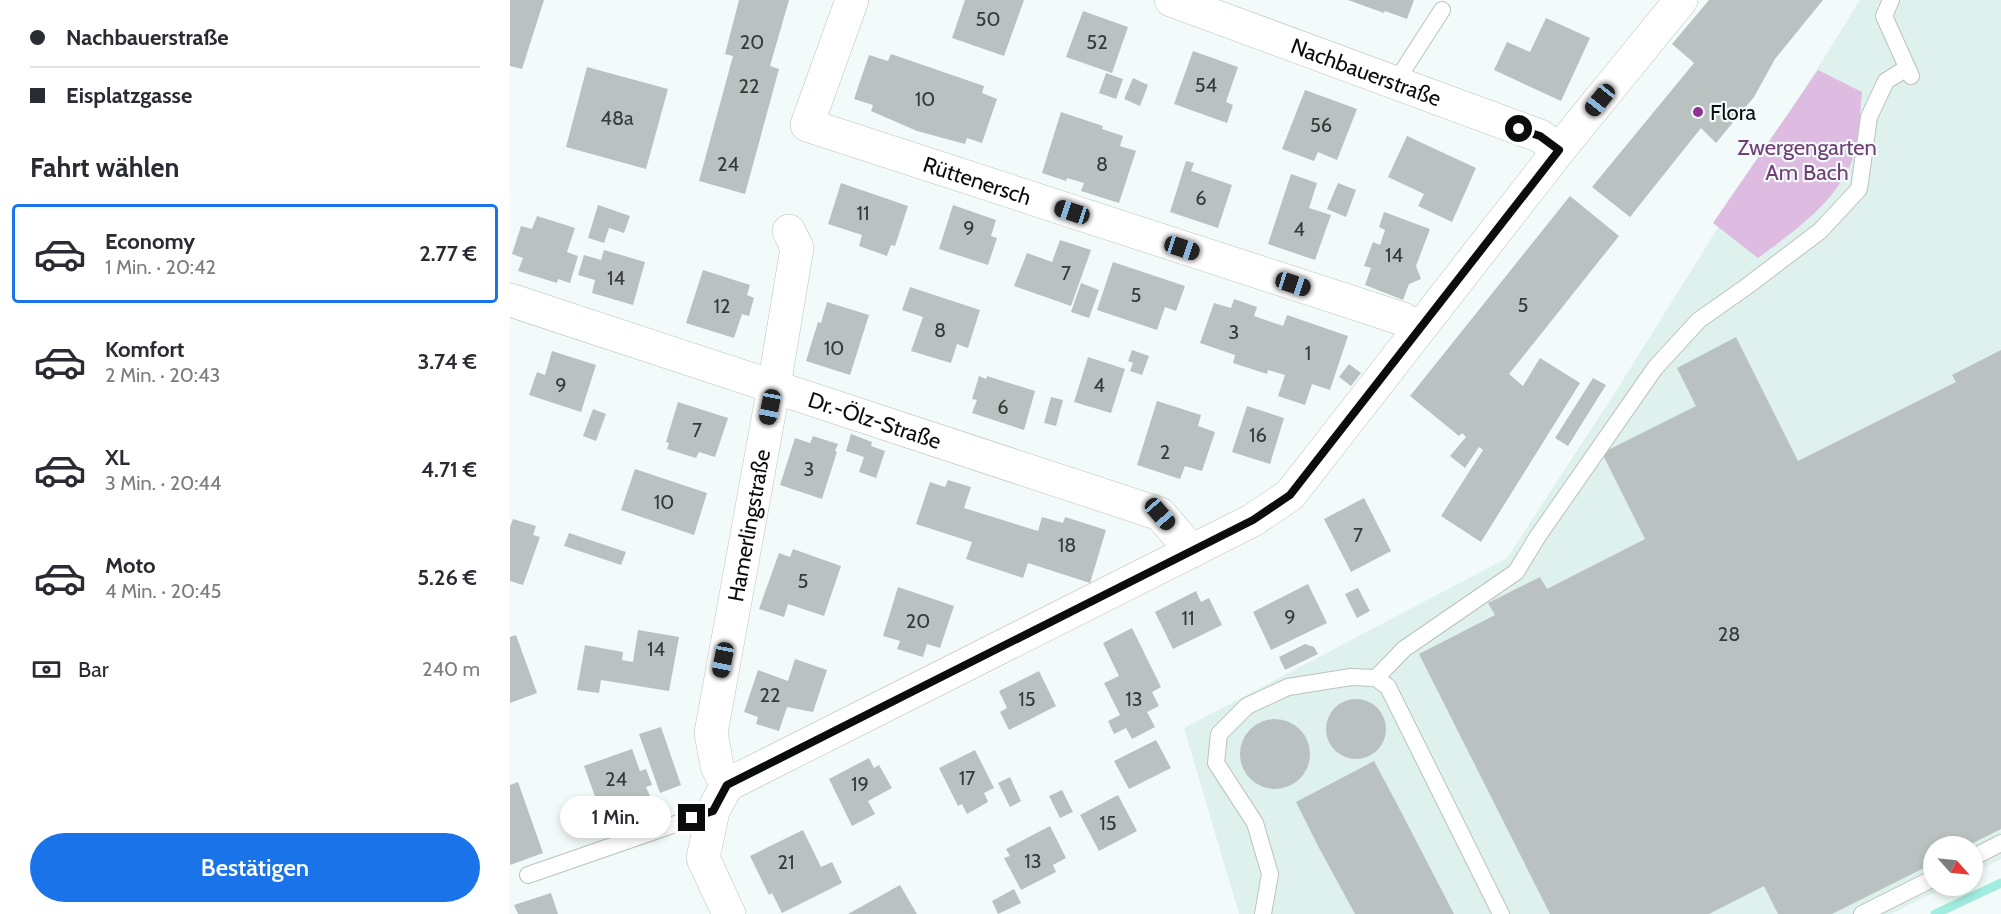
<!DOCTYPE html>
<html lang="de">
<meta charset="utf-8">
<style>
body{margin:0;font-family:Cabin,sans-serif;background:#f2f2f3;color:#2b2b33;height:100vh;display:flex;flex-direction:column;font-size:22px;white-space:nowrap}
*{box-sizing:border-box;margin:0}
p{font-size:20px;color:#7c7c81}
.icon{flex:none;width:33px;height:33px;fill:none;stroke:currentColor;stroke-width:2;stroke-linecap:round;stroke-linejoin:round}
.map{position:relative;flex:1;overflow:hidden}
.drawer{display:flex;flex-direction:column;background:#fff;width:510px}
.drawer>*{flex:none}
.guide{display:grid;align-content:center;height:132px;padding:0 30px;background:#fff}
.needle{width:39px;rotate:117deg}
.controls{position:absolute;left:1413px;top:836px;display:grid;gap:12px}
.controls a{display:grid;place-items:center;width:60px;height:60px;border-radius:50%;background:#fff;box-shadow:0 3px 9px #0003;font-size:30px}
.end{position:absolute;width:27px;height:27px;margin:-14px;border:8px solid #0a0d0c;background:#fff;box-shadow:0 0 0 3px #fff}
.from{border-radius:50%}
.bubble{position:absolute;height:42px;border-radius:21px;background:#fff;box-shadow:0 3px 9px #0003;font-size:20px;font-weight:600;line-height:42px;text-align:center}
.car{position:absolute;width:18px;height:36px;margin:-18px -9px;border-radius:8px;box-shadow:0 0 4px 2px #0007;background:linear-gradient(#222 24%,#8ab4d8 0 40%,#222 0 76%,#8ab4d8 0 86%,#222 0)}
.guide b{display:flex;align-items:center;gap:21px;height:57px;font-size:22px}
.guide b+b{border-top:2px solid #e1e1e2}
.guide i{width:15px;height:15px;background:#2b2b33}
ul{padding:0;list-style:none}
li{display:flex;align-items:center;gap:18px;height:99px;margin:0 12px 9px;padding:0 18px;border:3px solid transparent;border-radius:6px}
li div{flex:1}
li b{display:block;font-size:22px}
li em{font-style:normal;font-weight:600}
li.on{border-color:#1a73e8}
li>.icon{width:54px;height:54px;stroke-width:1.5}
h2{padding:0 30px;font-size:27px;line-height:72px}
.pay{display:flex;align-items:center;gap:15px;height:66px;padding:0 30px;font-size:22px}
.pay p{margin-inline-start:auto}
.action{display:flex;gap:12px;margin-top:auto;padding:12px 30px}
.action a{flex:1;height:69px;border-radius:36px;background:#1a73e8;color:#fff;font-size:24px;font-weight:600;line-height:69px;text-align:center}
main{display:flex;flex:1;min-height:0}
.map>svg:first-child{display:block}
</style>
<main>
<section class="drawer">
<div class="guide">
<b><i class="from"></i>Nachbauerstraße</b>
<b><i></i>Eisplatzgasse</b>
</div>
<h2>Fahrt wählen</h2>
<ul>
<li class="on"><svg class="icon" aria-label="car" viewBox="0 0 24 24"><path d="M5 17H2v-5l4-1 3-4h7l3 4 3 1v5h-3M9 17h6M6 11h13"/><circle cx="7" cy="17" r="2"/><circle cx="17" cy="17" r="2"/></svg><div><b>Economy</b><p>1 Min. · 20:42</p></div><em>2.77 €</em></li>
<li><svg class="icon" aria-label="car" viewBox="0 0 24 24"><path d="M5 17H2v-5l4-1 3-4h7l3 4 3 1v5h-3M9 17h6M6 11h13"/><circle cx="7" cy="17" r="2"/><circle cx="17" cy="17" r="2"/></svg><div><b>Komfort</b><p>2 Min. · 20:43</p></div><em>3.74 €</em></li>
<li><svg class="icon" aria-label="car" viewBox="0 0 24 24"><path d="M5 17H2v-5l4-1 3-4h7l3 4 3 1v5h-3M9 17h6M6 11h13"/><circle cx="7" cy="17" r="2"/><circle cx="17" cy="17" r="2"/></svg><div><b>XL</b><p>3 Min. · 20:44</p></div><em>4.71 €</em></li>
<li><svg class="icon" aria-label="car" viewBox="0 0 24 24"><path d="M5 17H2v-5l4-1 3-4h7l3 4 3 1v5h-3M9 17h6M6 11h13"/><circle cx="7" cy="17" r="2"/><circle cx="17" cy="17" r="2"/></svg><div><b>Moto</b><p>4 Min. · 20:45</p></div><em>5.26 €</em></li>
</ul>
<div class="pay"><svg class="icon" aria-label="cash" viewBox="0 0 24 24"><path d="M3 7h18v10H3z"/><circle cx="12" cy="12" r="2"/></svg>Bar<p>240 m</p></div>
<div class="action"><a>Bestätigen</a></div>
</section>
<div class="map">
<svg width="1491" height="914" viewBox="0 0 1491 914">
<rect width="100%" height="100%" fill="#f2fbf9"/>
<!-- built -->
<path fill="#dff1ed" d="M1350 0H1491V859L1463 873 1462 846H1424V885H1439L1381 914H729L674 728 997 558 1106 391Z"/>
<!-- green -->
<path fill="#debbe0" d="M1308 70 1352 92C1350 110 1350 130 1346 148 1334 197 1287 229 1248 258L1203 223Z"/>
<g fill="none" stroke-linecap="round" stroke-linejoin="round">
<!-- stream -->
<path stroke="#a1eddf" stroke-width="9" d="M1425 914 1491 883"/>
</g>
<!-- building -->
<path fill="#bac2c1" d="M0 0H34L12 69 0 66Z
M229 0H279L260 66 269 69 235 194 189 181 223 56 215 54Z
M455 0H514L494 56 442 38Z
M838 0H904L897 19 875 11 874 13Z
M1199 0H1313L1265 59 1244 97 1206 143 1191 128 1120 217 1082 187 1184 63 1162 44Z
M573 11 618 27 602 73 556 57Z
M1036 18 1080 38 1051 101 984 70 997 42 1020 52Z
M683 51 728 67 716 102 723 105 717 123 664 104Z
M381 54 474 86 472 93 487 99 472 143 457 138 455 144 407 131 361 111 363 105 344 99 359 55 378 61Z
M77 67 158 89 136 169 56 147Z
M596 73 613 79 606 99 589 93Z
M623 78 638 85 630 106 614 99Z
M795 90 847 109 827 160 808 152 804 161 772 149Z
M551 112 593 126 592 129 613 136 610 146 626 151 609 203 571 191 574 183 557 178 556 181 532 173Z
M897 136 966 168 942 222 908 206 914 194 878 177Z
M676 161 684 163 681 171 722 185 708 228 660 212Z
M781 174 807 183 799 208 821 215 805 260 758 244Z
M331 183 398 206 385 246 381 245 377 256 349 246 352 235 318 224Z
M828 183 846 190 836 217 817 209Z
M1060 196 1109 236 999 374 1013 386 1030 358 1070 383 971 542 931 516 973 450 969 447 955 468 940 456 956 437 952 433 949 436 900 396Z
M88 205 120 216 114 233 99 228 94 243 78 238Z
M443 205 486 220 481 236 487 238 478 265 429 249Z
M874 212 920 229 906 266 911 279 899 284 893 300 855 285 861 268 854 266 863 242 870 245 875 230 869 227Z
M27 216 65 228 57 252 68 256 60 283 48 279 47 283 8 271 13 258 2 254 11 226 22 229Z
M550 240 581 250 561 306 504 286 517 253 542 262Z
M94 250 135 262 123 305 82 293 85 280 68 275 74 255 91 260Z
M603 262 675 286 666 311 655 307 647 330 587 310Z
M193 270 240 285 237 295 244 298 239 316 232 314 224 338 176 323Z
M571 283 589 290 579 318 561 312Z
M400 287 470 310 458 348 447 344 441 363 401 351 413 317 392 310Z
M724 299 747 307 744 316 773 326 777 315 838 336 820 390 802 384 795 405 768 396 775 375 758 370 757 374 723 363 725 355 690 343 704 303 721 308Z
M317 302 359 315 340 375 296 361 308 322 311 323Z
M1226 337 1288 461 1446 382 1442 375 1491 350V829L1457 846H1424V863L1322 914H1268L1254 886 1199 914H1040L909 654 985 615 978 603 1030 577 1037 589 1135 539 1092 453 1186 406 1167 368Z
M622 350 639 356 632 375 620 371 623 363 618 361Z
M42 351 86 365 71 412 19 395 27 372 35 375Z
M578 357 615 369 601 413 564 402Z
M839 364 851 373 841 386 829 377Z
M469 376 476 379 477 376 525 391 514 430 462 413 467 400 462 399Z
M1083 378 1096 385 1058 446 1045 438Z
M541 397 553 400 546 426 534 423Z
M647 401 691 415 688 426 705 432 692 471 675 466 670 479 627 465Z
M168 402 218 418 205 457 189 452 186 458 157 449 159 443 156 442Z
M737 406 774 418 760 464 722 452Z
M83 409 96 414 86 441 73 436Z
M341 434 362 442 361 446 375 451 366 478 349 472 354 457 336 451Z
M303 436 328 444 325 451 327 452 312 499 270 485 285 438 300 443Z
M125 469 197 493 184 535 111 510Z
M438 480 461 487 454 508 528 531 532 517 553 523 555 517 596 530 580 583 518 563 513 578 456 559 462 542 406 524 420 482 435 487Z
M854 498 881 551 841 572 814 519Z
M3 519 26 526 23 535 30 537 13 585 0 581V527Z
M59 533 116 552 111 565 54 546Z
M283 549 331 566 314 616 278 604 274 617 249 609 269 553 280 557Z
M798 584 817 623 761 650 743 612Z
M388 587 444 606 430 648 417 644 413 657 387 649 390 641 373 636Z
M848 588 860 611 847 618 835 594Z
M686 591 691 602 699 598 712 625 663 649 645 612Z
M622 628 651 687 642 692 649 706 637 712 645 727 622 739 616 728 604 734 598 721 610 715 594 683 609 676 593 643Z
M128 630 169 637 159 691 91 680 89 693 67 690 75 645 113 652 112 660 123 662Z
M6 635 27 693 0 703V637Z
M795 644 804 647 808 654 775 670 769 657Z
M285 659 317 670 303 712 277 707 269 731 246 724 248 717 234 712 248 670 278 681Z
M529 671 546 706 499 730 490 712 497 708 489 691Z
M816 729a30 30 0 1 1 60 0a30 30 0 1 1-60 0Z
M730 754a35 35 0 1 1 70 0a35 35 0 1 1-70 0Z
M151 727 171 785 150 793 129 734Z
M646 740 661 768 619 789 604 761Z
M122 749 130 771 136 769 142 785 136 787 140 796 91 813 74 766Z
M465 750 484 788 474 793 478 802 457 814 452 804 448 806 429 768Z
M359 758 364 768 369 765 382 788 358 801 365 814 342 826 319 779Z
M864 761 887 804 944 914H845L808 846 786 802Z
M500 777 511 801 500 807 488 783Z
M8 782 33 853 0 865V785Z
M552 790 563 812 550 818 539 796Z
M608 795 627 831 589 851 570 815Z
M540 826 556 858 543 865 546 872 511 890 494 858 500 856 496 849Z
M293 830 311 867 322 862 332 883 272 913 262 893 259 895 240 856Z
M390 885 407 914H338Z
M504 889 511 903 488 914 482 901Z
M41 893 48 914H8L4 905Z"/>
<g fill="none" stroke-linecap="round" stroke-linejoin="round">
<defs>
<path id="service" d="M1381 0 1374 16 1401 76
M885 83 932 10
M866 678 894 649 1006 572 1028 536 1145 368 1189 320 1236 287 1310 231 1349 189 1359 117 1376 81 1397 68
M1462 858 1491 843
M18 875 203 811
M753 914 760 874 745 823 706 763 709 734 737 706 778 687 841 677 866 678 878 687 991 914
M1352 914 1424 878"/>
<g id="minor">
<path id="s1" d="M342 0 297 125 893 319 909 329"/>
<path id="s2" d="M661 0 1030 136 1049 150"/>
<path id="s3" d="M0 300 650 514 682 551"/>
<path id="s4" d="M217 785 207 766 201 733 264 386 287 248 279 231"/>
<path d="M219 914 193 858 203 811 217 785 743 520 780 495 1049 150 1171 0"/>
</g>
</defs>
<!-- service casing -->
<use href="#service" stroke="#b9c2c0" stroke-width="18"/>
<!-- minor casing -->
<use href="#minor" stroke="#b9c2c0" stroke-width="34"/>
<!-- service -->
<use href="#service" stroke="#fff" stroke-width="16"/>
<!-- minor -->
<use href="#minor" stroke="#fff" stroke-width="33"/>
</g>
<g fill="none" stroke-linecap="round" stroke-linejoin="round">
<!-- route -->
<path stroke="#0a0d0c" stroke-width="8" d="M182 818 203 811 217 785 743 520 780 495 1049 150 1030 136 1009 129"/>
</g>
<!-- markers -->
<circle fill="#913098" stroke="#f2fbf9" stroke-width="2" cx="1188" cy="112" r="6"/>
<g text-anchor="middle" dominant-baseline="central" stroke-width="4.5" stroke-linejoin="round" paint-order="stroke">
<!-- number labels -->
<g font-size="20" fill="#363a39">
<text x="478" y="19">50</text>
<text x="242" y="42">20</text>
<text x="587" y="42">52</text>
<text x="696" y="85">54</text>
<text x="239" y="86">22</text>
<text x="415" y="99">10</text>
<text x="107" y="118">48a</text>
<text x="811" y="125">56</text>
<text x="218" y="164">24</text>
<text x="592" y="164">8</text>
<text x="691" y="198">6</text>
<text x="353" y="213">11</text>
<text x="459" y="228">9</text>
<text x="789" y="229">4</text>
<text x="884" y="255">14</text>
<text x="556" y="273">7</text>
<text x="106" y="278">14</text>
<text x="626" y="295">5</text>
<text x="1013" y="305">5</text>
<text x="212" y="306">12</text>
<text x="430" y="330">8</text>
<text x="724" y="332">3</text>
<text x="324" y="348">10</text>
<text x="798" y="353">1</text>
<text x="51" y="385">9</text>
<text x="589" y="385">4</text>
<text x="493" y="407">6</text>
<text x="187" y="430">7</text>
<text x="748" y="435">16</text>
<text x="655" y="452">2</text>
<text x="299" y="469">3</text>
<text x="154" y="502">10</text>
<text x="848" y="535">7</text>
<text x="557" y="545">18</text>
<text x="293" y="581">5</text>
<text x="780" y="617">9</text>
<text x="678" y="618">11</text>
<text x="408" y="621">20</text>
<text x="1219" y="634">28</text>
<text x="146" y="649">14</text>
<text x="260" y="695">22</text>
<text x="517" y="699">15</text>
<text x="624" y="699">13</text>
<text x="457" y="778">17</text>
<text x="106" y="779">24</text>
<text x="350" y="784">19</text>
<text x="598" y="823">15</text>
<text x="523" y="861">13</text>
<text x="276" y="862">21</text>
</g>
<!-- street labels -->
<g font-size="22" fill="#0a0d0c" stroke="#f2fbf9">
<text stroke="none"><textPath href="#s2" startOffset="208">Nachbauerstraße</textPath></text>
<text stroke="none"><textPath href="#s1" startOffset="312">Rüttenersch</textPath></text>
<text stroke="none"><textPath href="#s3" startOffset="384">Dr.-Ölz-Straße</textPath></text>
<text stroke="none"><textPath href="#s4" startOffset="266">Hamerlingstraße</textPath></text>
</g>
<!-- poi labels -->
<g font-size="22" fill="#0a0d0c" stroke="#f2fbf9" text-anchor="start">
<text x="1200" y="112">Flora</text>
</g>
<!-- park labels -->
<g font-size="22" fill="#723e75" stroke="#f2fbf9">
<text x="1297" y="147">Zwergengarten<tspan x="1297" dy="25">Am Bach</tspan></text>
</g>
</g>
</svg>
<div class="controls">
<a><svg class="needle" viewBox="-14 -14 28 28"><path d="M0-13l5 13h-10z" fill="#e53935"/><path d="M0 13l5-13h-10z" fill="#7c7c81"/></svg></a>
</div>
<i class="end from" style="left:1009px;top:129px"></i>
<i class="end" style="left:182px;top:818px"></i>
<div class="bubble" style="left:50px;top:796px;width:111px">1 Min.</div>
<i class="car" style="left:1090px;top:100px;rotate:219deg"></i>
<i class="car" style="left:562px;top:212px;rotate:288deg"></i>
<i class="car" style="left:672px;top:248px;rotate:108deg"></i>
<i class="car" style="left:783px;top:284px;rotate:108deg"></i>
<i class="car" style="left:260px;top:407px;rotate:191deg"></i>
<i class="car" style="left:650px;top:514px;rotate:139deg"></i>
<i class="car" style="left:213px;top:660px;rotate:191deg"></i>
</div>
</main>
